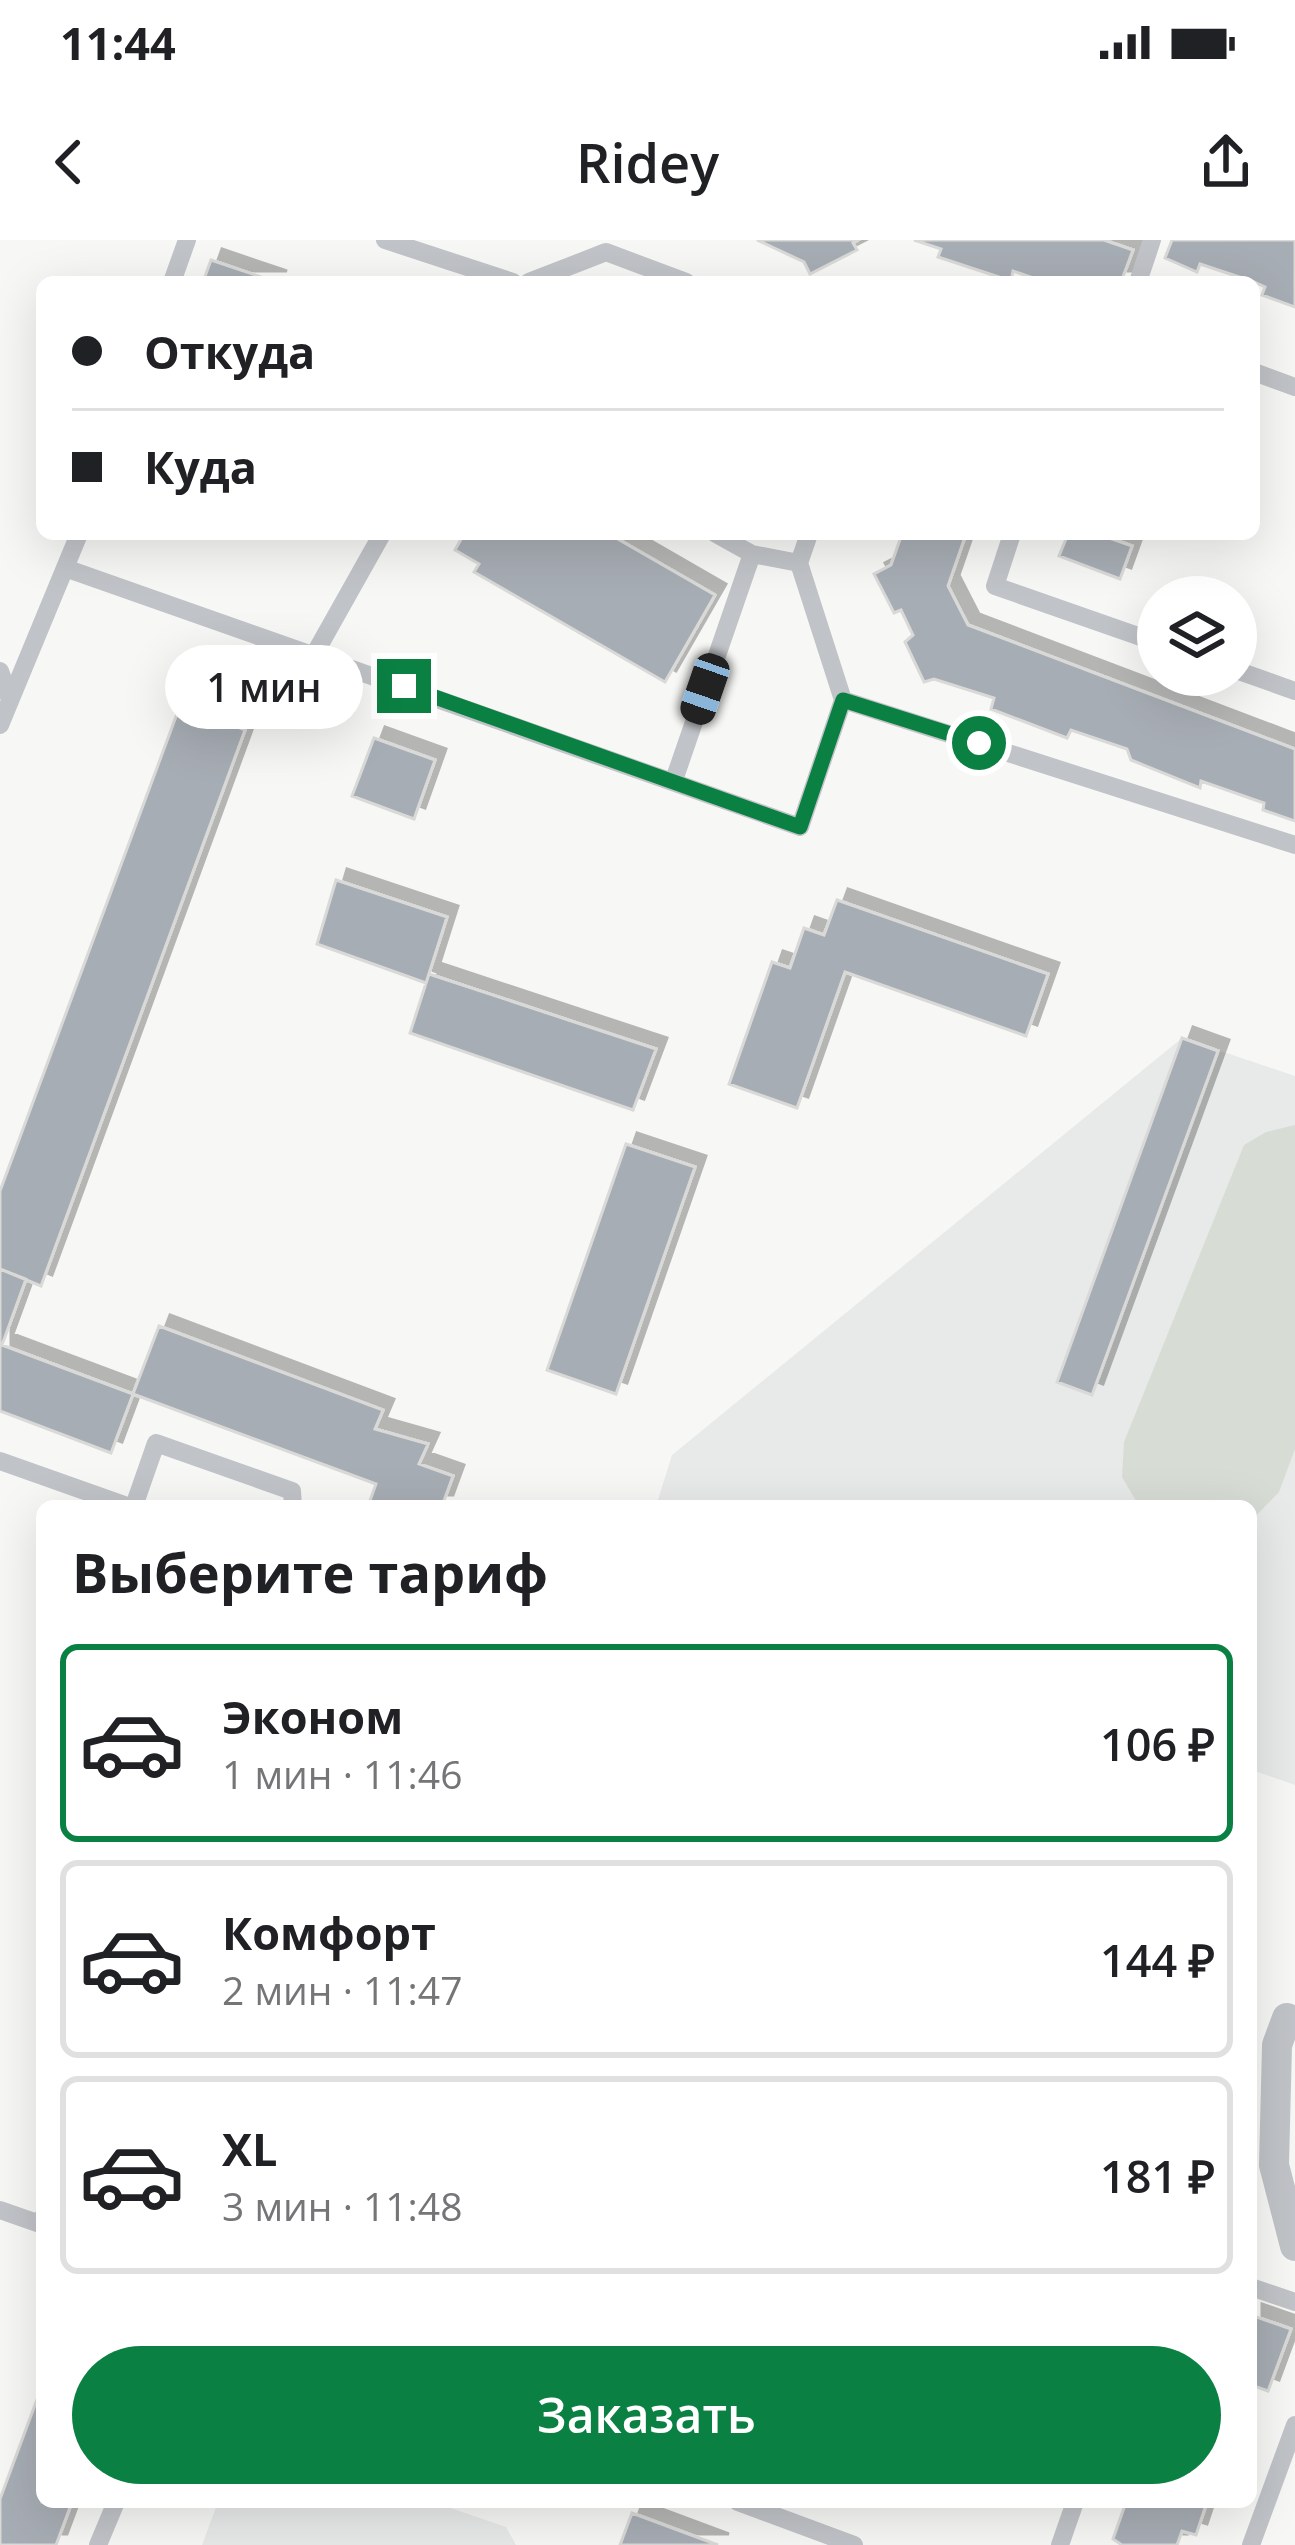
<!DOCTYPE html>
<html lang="ru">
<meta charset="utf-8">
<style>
body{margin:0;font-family:"Open Sans",sans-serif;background:#f6f6f6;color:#202124;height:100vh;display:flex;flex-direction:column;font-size:45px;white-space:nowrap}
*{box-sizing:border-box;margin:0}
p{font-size:39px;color:#757577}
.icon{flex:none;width:66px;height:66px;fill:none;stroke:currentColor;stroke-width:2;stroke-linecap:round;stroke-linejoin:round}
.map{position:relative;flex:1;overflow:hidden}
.side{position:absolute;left:36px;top:1260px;width:1221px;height:1008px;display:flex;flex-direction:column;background:#fff;border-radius:18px;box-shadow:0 12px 48px #0002}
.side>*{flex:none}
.hud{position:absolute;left:36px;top:36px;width:1224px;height:264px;border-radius:18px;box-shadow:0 12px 48px #0002;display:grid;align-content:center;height:264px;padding:0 36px;background:#fff}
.fabs{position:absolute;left:1137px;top:336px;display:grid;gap:24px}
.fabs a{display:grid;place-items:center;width:120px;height:120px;border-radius:50%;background:#fff;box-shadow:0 12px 48px #0002;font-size:60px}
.end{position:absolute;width:54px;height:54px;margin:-27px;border:15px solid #0b8043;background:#fff;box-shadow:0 0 0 6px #fff}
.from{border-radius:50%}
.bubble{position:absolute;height:84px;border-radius:42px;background:#fff;box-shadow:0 12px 48px #0002;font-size:39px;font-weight:600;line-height:84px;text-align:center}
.car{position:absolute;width:36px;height:72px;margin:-36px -18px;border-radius:15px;box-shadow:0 0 9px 3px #0007;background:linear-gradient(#222 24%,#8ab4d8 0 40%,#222 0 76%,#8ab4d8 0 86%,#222 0)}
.hud b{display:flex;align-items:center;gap:42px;height:114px;font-size:45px}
.hud b+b{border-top:3px solid #e0e0e0}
.hud i{width:30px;height:30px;background:#202124}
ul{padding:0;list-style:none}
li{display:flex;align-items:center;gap:36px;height:198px;margin:0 24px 18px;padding:0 12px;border:6px solid #e0e0e0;border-radius:18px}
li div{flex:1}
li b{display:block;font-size:45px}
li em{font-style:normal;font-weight:600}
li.active{border-color:#0b8043}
li>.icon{width:108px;height:108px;stroke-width:1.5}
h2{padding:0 36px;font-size:54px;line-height:144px}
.button{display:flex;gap:24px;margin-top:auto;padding:24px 36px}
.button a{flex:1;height:138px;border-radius:72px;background:#0b8043;color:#fff;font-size:48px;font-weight:600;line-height:138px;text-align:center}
.status{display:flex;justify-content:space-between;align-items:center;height:84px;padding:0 60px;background:#fff;direction:ltr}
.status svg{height:33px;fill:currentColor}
header{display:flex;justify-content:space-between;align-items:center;height:156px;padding:0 36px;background:#fff;font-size:54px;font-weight:600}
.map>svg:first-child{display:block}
</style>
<div class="status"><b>11:44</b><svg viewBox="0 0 49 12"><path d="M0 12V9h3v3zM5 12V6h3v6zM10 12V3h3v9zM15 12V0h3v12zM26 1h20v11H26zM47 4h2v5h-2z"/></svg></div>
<header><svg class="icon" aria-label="back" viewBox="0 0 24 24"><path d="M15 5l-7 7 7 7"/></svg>Ridey<svg class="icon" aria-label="share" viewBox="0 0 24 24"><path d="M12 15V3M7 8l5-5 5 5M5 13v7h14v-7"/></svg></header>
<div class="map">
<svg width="1295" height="2305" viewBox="0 0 1295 2305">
<defs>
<filter id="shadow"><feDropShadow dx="11" dy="-11" stdDeviation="0" flood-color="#0004"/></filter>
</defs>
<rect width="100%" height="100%" fill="#f7f8f5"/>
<!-- built -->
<path fill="#e8eae9" d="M1182 798 1295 836V1545L1255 1531 1251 1540V1266H656L672 1215Z
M218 2262H433L506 2287 516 2305H202Z"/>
<!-- green -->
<path fill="#d7dcd5" d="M1295 885V1209L1279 1252 1251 1281V1266H1139L1122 1237 1124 1202 1244 905 1266 892Z"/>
<!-- building -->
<path fill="#a7adb4" stroke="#d9d9d8" stroke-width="3" filter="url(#shadow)" d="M757 0H858L853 3 857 10 810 34 804 22Z
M914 0H1104L1133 10 1121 42H1045L1013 31 1011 41 938 17 941 9Z
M1172 0H1295V67L1262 55 1265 47 1254 42 1200 24 1197 32 1165 18Z
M211 20 276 42H203Z
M464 294H609L715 355 665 442 474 332 479 324 455 310Z
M902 294H966L948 346 968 385 1295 509V581L1263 570 1264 563 1201 541 1200 548 1131 520 1127 509 1071 490 1067 498 991 469 994 458 934 439 924 442 905 402 913 395 901 370 894 373 874 334 891 325Z
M1068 294H1098L1132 306 1120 339 1059 316Z
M181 463 245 490 41 1046 0 1029V951Z
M374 498 435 520 414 579 352 556Z
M336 640 447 677 426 743 317 704Z
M837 660 1048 734 1026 796 845 732 797 868 729 844 772 722 790 728 804 688 824 695Z
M429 734 656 809 633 870 410 793Z
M1182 798 1218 811 1092 1155 1057 1142Z
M626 904 695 927 616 1154 547 1130Z
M0 1029 26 1039 2 1105 133 1154 111 1213 0 1171Z
M159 1086 383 1170 375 1189 428 1204 419 1224 453 1236 442 1266H368L376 1244 133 1154Z
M1251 2075 1291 2089 1268 2151 1251 2145Z
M42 2146V2262H72L56 2305H0V2259Z
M1126 2262H1207L1196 2295 1182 2291 1177 2305H1122L1113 2299Z
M632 2273 718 2305H620Z"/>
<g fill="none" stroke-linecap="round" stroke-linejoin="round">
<!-- service -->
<path stroke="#c0c3c7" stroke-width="18" d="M385 0 513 42
M172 42 187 0
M529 42 606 12 686 42
M1138 42 1152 0
M1254 132 1295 147
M809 294 799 323 843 460
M1012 294 995 346 1158 403
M752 314 799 323
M65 328 800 587 843 460 1295 605
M314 415 382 294
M1236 430 1295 451
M0 431 10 460
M0 485 79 294
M674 540 752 314 716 294
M0 1221 127 1266
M134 1266 156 1203 292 1251 293 1266
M0 1970 40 1984 42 1978
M1251 2047 1295 2062
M738 2262 854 2305
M98 2305 116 2262
M1060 2305 1075 2262
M1251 2305 1295 2185"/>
<!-- pedestrian -->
<path stroke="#c0c3c7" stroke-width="30" d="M1287 1778 1277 1805 1274 1925 1295 2006"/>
</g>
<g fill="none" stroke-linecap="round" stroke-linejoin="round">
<!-- route -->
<path stroke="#0b8043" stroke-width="15" d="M404 446 800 587 843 460 979 503"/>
</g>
</svg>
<div class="fabs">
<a><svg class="icon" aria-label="layers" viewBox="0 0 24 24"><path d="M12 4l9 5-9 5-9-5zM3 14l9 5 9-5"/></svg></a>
</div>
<i class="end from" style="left:979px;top:503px"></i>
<i class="end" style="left:404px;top:446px"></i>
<div class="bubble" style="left:165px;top:405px;width:198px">1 мин</div>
<i class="car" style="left:705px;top:449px;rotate:199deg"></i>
<div class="hud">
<b><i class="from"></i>Откуда</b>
<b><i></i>Куда</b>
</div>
<section class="side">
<h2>Выберите тариф</h2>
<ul>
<li class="active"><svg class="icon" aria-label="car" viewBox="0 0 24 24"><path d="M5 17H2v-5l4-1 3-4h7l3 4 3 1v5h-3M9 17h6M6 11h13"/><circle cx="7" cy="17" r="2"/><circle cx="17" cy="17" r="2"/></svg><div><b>Эконом</b><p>1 мин · 11:46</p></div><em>106 ₽</em></li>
<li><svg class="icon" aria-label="car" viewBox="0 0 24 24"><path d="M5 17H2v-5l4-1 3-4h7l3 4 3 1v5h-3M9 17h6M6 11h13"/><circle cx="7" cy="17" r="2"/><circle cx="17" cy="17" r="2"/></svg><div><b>Комфорт</b><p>2 мин · 11:47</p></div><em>144 ₽</em></li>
<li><svg class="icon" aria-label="car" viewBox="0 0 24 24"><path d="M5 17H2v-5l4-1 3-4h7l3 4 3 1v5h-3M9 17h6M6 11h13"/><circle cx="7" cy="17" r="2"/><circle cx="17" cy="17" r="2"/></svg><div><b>XL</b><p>3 мин · 11:48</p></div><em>181 ₽</em></li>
</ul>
<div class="button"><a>Заказать</a></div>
</section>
</div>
